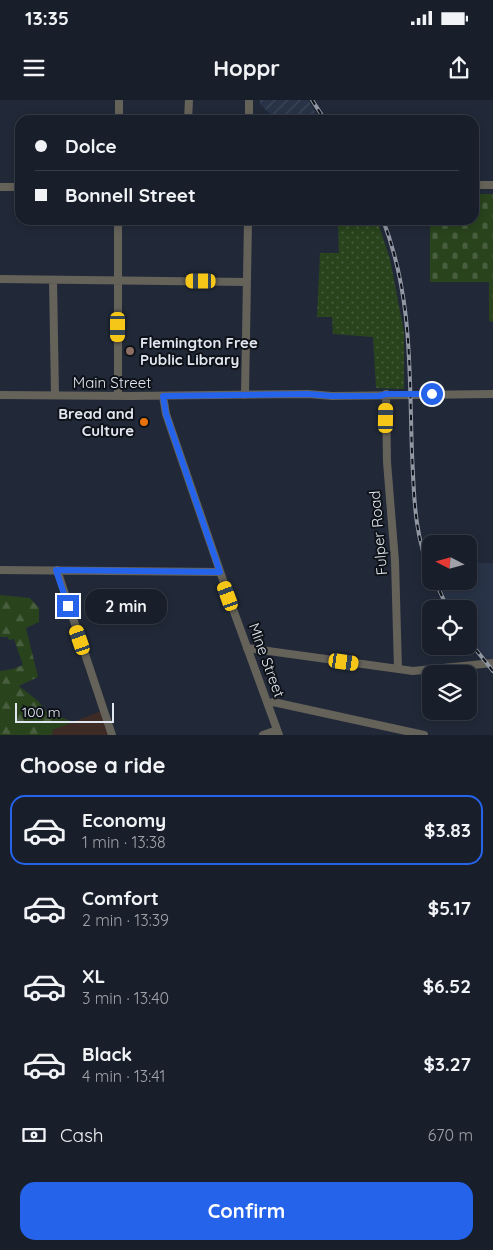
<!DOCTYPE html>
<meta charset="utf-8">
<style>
body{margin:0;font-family:Quicksand,sans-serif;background:#262c36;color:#f1f3f6;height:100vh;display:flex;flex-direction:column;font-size:19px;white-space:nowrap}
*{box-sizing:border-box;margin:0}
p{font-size:16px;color:#9fa2a8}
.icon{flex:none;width:28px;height:28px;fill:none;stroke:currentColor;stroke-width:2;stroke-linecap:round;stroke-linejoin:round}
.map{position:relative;height:635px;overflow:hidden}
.details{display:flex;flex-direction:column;background:#191f2a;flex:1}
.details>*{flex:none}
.top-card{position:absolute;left:15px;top:15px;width:464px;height:110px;border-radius:15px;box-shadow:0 2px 8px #0003,0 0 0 1px #373d47;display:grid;align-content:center;height:110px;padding:0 20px;background:#191f2a}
.needle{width:32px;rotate:276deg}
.controls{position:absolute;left:422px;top:435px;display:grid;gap:10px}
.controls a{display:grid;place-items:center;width:55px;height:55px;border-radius:10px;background:#191f2a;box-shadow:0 2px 8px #0003,0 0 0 1px #373d47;font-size:25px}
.scale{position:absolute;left:15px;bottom:12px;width:99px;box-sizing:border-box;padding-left:5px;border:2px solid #e1e7f1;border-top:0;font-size:14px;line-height:18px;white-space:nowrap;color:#e1e7f1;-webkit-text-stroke:4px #0e1218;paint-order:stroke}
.end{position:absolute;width:22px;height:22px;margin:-11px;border:6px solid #2563eb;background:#fff;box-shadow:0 0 0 2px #fff}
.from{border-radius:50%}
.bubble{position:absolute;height:35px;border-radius:15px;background:#191f2a;box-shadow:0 2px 8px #0003,0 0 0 1px #373d47;font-size:16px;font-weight:700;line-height:35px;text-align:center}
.car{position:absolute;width:15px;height:30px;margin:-15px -8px;border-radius:6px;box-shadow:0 0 4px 1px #0007;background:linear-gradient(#f5c518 24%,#345 0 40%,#f5c518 0 76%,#345 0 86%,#f5c518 0)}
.top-card b{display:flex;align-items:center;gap:18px;height:48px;font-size:19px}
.top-card b+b{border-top:1px solid #373d47}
.top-card i{width:12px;height:12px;background:#f1f3f6}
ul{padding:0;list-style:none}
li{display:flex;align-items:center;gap:15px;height:70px;margin:0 10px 8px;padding:0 10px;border:2px solid transparent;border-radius:15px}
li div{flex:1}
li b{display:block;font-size:19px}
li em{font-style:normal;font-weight:700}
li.active{border-color:#2563eb}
li>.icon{width:45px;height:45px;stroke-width:1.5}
h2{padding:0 20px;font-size:22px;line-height:60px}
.pay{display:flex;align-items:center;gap:12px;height:55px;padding:0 20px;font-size:19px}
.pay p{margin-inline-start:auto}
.primary-button{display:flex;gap:10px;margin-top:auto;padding:10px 20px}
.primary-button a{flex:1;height:58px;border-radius:15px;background:#2563eb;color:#fff;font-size:20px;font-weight:700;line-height:58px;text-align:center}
.status{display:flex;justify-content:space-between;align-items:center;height:35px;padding:0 25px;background:#191f2a;direction:ltr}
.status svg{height:14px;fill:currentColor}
header{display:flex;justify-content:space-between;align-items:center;height:65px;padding:0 20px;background:#191f2a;font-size:22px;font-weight:700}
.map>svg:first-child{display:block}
</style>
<div class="status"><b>13:35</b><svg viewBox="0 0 49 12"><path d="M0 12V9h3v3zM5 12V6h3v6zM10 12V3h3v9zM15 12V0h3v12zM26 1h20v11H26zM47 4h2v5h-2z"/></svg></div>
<header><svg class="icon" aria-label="menu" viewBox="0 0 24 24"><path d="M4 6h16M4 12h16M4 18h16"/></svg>Hoppr<svg class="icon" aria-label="share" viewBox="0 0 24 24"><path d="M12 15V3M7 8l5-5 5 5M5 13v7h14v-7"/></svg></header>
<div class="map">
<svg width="493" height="635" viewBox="0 0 493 635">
<defs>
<pattern id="industrial-furrows" width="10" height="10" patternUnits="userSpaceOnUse" patternTransform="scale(1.25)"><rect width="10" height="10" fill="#283347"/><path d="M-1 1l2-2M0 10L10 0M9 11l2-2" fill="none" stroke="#3d4759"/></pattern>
<pattern id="grass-dots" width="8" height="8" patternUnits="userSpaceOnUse" patternTransform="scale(1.25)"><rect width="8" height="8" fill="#29431d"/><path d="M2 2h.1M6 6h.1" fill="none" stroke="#485e3e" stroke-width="1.8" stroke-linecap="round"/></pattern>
<pattern id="forest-firs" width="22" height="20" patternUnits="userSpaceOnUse" patternTransform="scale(1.25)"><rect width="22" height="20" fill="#29431d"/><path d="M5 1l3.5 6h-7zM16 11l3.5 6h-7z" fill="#485e3e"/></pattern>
<pattern id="cemetery-stones" width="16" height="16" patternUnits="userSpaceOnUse" patternTransform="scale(1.25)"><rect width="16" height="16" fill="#29431d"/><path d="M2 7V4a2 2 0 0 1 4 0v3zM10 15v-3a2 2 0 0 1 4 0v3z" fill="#485e3e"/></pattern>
</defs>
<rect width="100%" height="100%" fill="#212938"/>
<!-- built -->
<path fill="#283347" d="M469 463H493V559H487L469 537V509H451L438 481H469Z"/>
<!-- industrial -->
<path fill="url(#industrial-furrows)" d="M260 0H308L320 20H276L260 4Z"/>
<!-- education -->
<path fill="#3e2b26" d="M104 610 112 635H39Z"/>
<!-- grass -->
<path fill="url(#grass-dots)" d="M338 120H377L390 159 404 232V289L376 288 373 237 333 234 332 217H317L320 153H339Z"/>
<!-- forest -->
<path fill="url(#forest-firs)" d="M0 495 30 498 39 508V522L26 528 38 577 19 586 38 601 48 613 74 622 52 630 53 634 50 635H0V571L13 569 23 565 14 539 9 540 8 537H0Z"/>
<!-- cemetery -->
<path fill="url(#cemetery-stones)" d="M474 94H493V222L489 221V182H430V120H474Z"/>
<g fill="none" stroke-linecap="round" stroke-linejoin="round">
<!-- minor -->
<path stroke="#65625a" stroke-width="8" d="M119 20V0
M188 20 189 0
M249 20V0
M474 85H493
M0 87H20
M118 120V296
M0 179 246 182
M53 180 55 295
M386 294 387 362 395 461 398 569
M0 295 130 296 308 294 332 296 493 294
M245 295 248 120
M163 296 166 314 233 509 279 635
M0 470 220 472
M57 470 112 635
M247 548 413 571 493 563
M268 604 273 602 424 635
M263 635 277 630"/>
<defs>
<path id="rail" d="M312 0 325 20
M383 120C413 198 409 272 412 353 414 394 414 436 431 473
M435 481 448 509
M469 541 493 571"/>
</defs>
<!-- rail casing -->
<use href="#rail" stroke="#9198a4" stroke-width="4"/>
<!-- rail -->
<use href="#rail" stroke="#0e1218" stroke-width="2" stroke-dasharray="5.5" stroke-linecap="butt"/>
</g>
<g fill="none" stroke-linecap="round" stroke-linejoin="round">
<!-- route -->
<path stroke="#2563eb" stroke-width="6" d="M68 506 56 470 220 472 166 314 163 296 308 294 332 296H379L386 294H432"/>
</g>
<!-- markers -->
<circle fill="#8d6e63" stroke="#0e1218" stroke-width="2" cx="130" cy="251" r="5"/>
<circle fill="#e8710a" stroke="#0e1218" stroke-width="2" cx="144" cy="322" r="5"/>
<g text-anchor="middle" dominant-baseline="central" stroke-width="4" stroke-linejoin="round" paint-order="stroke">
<!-- poi labels -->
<g font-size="15" font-weight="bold" fill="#e1e7f1" stroke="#0e1218" text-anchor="start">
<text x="140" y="242">Flemington Free<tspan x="140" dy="17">Public Library</tspan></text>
<text x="134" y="313" text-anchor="end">Bread and<tspan x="134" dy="17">Culture</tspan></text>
</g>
<!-- street labels -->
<g font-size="15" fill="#e1e7f1" stroke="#0e1218">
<text x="112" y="282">Main Street</text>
<text transform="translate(378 433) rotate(-95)">Fulper Road</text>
<text transform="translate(267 560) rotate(70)">Mine Street</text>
</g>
</g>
</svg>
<div class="controls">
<a><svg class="needle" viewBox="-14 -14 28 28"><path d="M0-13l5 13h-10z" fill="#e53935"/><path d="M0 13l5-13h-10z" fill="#9fa2a8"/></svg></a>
<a><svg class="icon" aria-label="locate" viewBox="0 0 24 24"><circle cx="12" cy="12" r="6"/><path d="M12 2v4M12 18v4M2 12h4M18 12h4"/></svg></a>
<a><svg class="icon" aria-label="layers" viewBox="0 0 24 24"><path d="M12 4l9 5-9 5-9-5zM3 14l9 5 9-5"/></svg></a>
</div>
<div class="scale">100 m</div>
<i class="end from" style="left:432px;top:294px"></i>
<i class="end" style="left:68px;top:506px"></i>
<div class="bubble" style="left:85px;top:489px;width:82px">2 min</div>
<i class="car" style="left:201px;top:181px;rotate:270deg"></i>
<i class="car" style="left:118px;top:227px;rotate:180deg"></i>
<i class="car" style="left:386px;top:318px;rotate:1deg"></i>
<i class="car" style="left:228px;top:496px;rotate:340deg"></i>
<i class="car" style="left:80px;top:540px;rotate:341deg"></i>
<i class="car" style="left:344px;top:562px;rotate:98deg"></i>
<div class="top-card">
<b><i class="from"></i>Dolce</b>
<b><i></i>Bonnell Street</b>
</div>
</div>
<section class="details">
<h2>Choose a ride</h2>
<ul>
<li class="active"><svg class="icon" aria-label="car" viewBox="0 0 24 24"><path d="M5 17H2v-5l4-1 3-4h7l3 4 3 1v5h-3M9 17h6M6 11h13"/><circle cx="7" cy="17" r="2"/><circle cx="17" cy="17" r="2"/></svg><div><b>Economy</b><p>1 min · 13:38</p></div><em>$3.83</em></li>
<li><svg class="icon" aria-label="car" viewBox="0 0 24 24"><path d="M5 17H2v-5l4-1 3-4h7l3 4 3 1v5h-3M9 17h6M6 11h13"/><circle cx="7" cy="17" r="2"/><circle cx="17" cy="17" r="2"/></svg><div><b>Comfort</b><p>2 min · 13:39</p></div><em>$5.17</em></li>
<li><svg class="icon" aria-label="car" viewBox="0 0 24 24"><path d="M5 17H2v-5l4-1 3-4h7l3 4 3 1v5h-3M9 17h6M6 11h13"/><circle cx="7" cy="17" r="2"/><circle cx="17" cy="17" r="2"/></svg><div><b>XL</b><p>3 min · 13:40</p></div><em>$6.52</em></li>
<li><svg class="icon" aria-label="car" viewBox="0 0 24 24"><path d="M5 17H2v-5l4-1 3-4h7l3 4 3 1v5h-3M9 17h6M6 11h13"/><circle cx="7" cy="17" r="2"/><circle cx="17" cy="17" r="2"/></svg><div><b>Black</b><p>4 min · 13:41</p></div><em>$3.27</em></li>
</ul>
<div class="pay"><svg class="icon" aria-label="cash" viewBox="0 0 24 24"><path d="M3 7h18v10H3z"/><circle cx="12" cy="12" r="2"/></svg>Cash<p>670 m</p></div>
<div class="primary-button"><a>Confirm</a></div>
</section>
